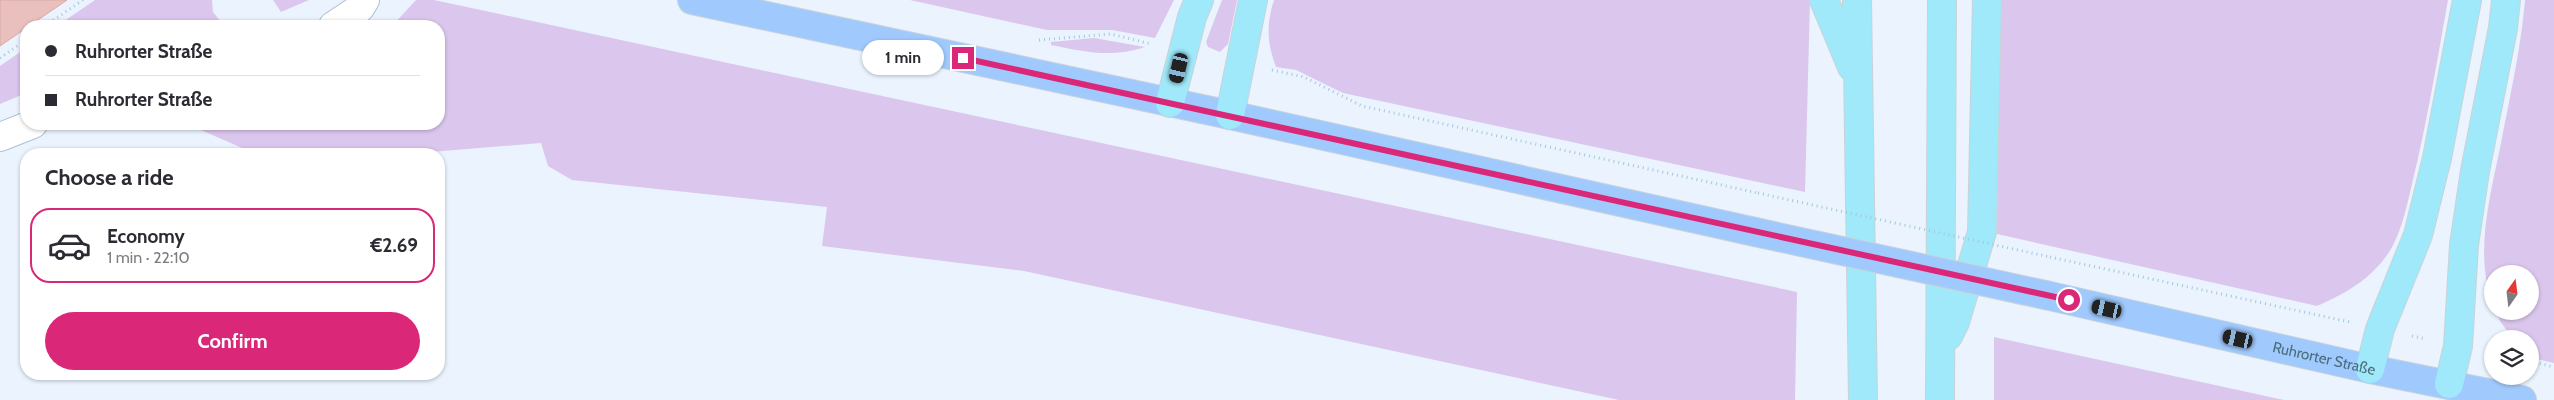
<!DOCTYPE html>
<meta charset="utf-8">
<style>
body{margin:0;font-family:Cabin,sans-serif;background:#f2f2f3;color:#2b2b33;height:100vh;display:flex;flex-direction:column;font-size:19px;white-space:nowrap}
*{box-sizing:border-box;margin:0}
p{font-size:16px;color:#7c7c81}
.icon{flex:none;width:28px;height:28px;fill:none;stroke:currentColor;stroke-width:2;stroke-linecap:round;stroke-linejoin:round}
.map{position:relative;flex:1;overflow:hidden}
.drawer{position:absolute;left:20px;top:148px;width:425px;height:232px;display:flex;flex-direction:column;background:#fff;border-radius:20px;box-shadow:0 1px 4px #0004}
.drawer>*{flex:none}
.top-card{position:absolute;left:20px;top:20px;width:425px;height:110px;border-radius:20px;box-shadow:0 1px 4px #0004;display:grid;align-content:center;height:110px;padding:0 25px;background:#fff}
.needle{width:32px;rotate:14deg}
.fabs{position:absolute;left:2484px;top:265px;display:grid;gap:10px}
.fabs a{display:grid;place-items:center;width:55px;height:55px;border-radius:50%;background:#fff;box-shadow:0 1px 4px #0004;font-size:25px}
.end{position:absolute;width:22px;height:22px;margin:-11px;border:6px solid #db2777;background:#fff;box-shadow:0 0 0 2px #fff}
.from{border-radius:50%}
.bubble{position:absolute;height:35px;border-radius:18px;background:#fff;box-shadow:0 1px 4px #0004;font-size:16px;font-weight:700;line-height:35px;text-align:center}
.car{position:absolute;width:15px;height:30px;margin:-15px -8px;border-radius:6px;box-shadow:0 0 4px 1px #0007;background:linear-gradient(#222 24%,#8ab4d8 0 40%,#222 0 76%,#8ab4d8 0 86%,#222 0)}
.top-card b{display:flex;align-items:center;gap:18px;height:48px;font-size:19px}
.top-card b+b{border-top:1px solid #e1e1e2}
.top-card i{width:12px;height:12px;background:#2b2b33}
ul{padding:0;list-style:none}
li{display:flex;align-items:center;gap:15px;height:75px;margin:0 10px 8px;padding:0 15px;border:2px solid transparent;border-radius:20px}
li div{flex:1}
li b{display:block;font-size:19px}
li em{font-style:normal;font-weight:700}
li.current{border-color:#db2777}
li>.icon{width:45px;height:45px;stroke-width:1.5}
h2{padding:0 25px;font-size:22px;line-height:60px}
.primary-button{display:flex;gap:10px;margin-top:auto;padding:10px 25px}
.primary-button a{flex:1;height:58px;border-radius:30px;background:#db2777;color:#fff;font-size:20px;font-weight:700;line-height:58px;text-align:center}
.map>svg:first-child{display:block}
</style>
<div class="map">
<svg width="2554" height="400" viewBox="0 0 2554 400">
<rect width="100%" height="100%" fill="#eaf3fe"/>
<!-- green -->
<path fill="#dbc7ed" d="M95 0H212L213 12 224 26H57Z
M273 0H309L281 12Z
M416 0H434L1797 292 1795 400H1619L1024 271 822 246 827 207 572 180 548 166 541 143 406 154H256L187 124H439V26H392Z
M910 0H1174L1155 38 1112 30H1047Z
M1222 0H1237L1228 44 1220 52 1208 47 1206 42Z
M1274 0H1810L1805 192 1343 93 1296 70 1276 67C1267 43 1266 25 1274 0Z
M2002 0H2448C2437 61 2427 123 2412 184 2407 205 2402 230 2391 249 2373 278 2347 293 2317 306L1997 234 1999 32Z
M2525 0H2554V363L2537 359 2530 354V339H2513L2500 321 2496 311H2530V274H2492V301C2474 252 2491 193 2501 143 2510 96 2521 48 2525 0Z
M1094 38 1145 47C1112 58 1085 52 1051 45V42Z
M26 48V93L0 104V66Z
M1994 337 2284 400H1994Z"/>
<!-- water -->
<path fill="#e9c0bd" stroke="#dca7a2" d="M0 0H67L0 46Z"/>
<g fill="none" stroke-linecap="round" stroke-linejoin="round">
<defs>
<path id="minor" d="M333 26 360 8 365 0
M0 137 33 124"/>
<g id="major">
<path d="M692 0 1230 115 1755 232"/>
<path id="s1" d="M2050 296 2370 369 2522 400"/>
</g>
<path id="highway" d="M1824 0 1852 67
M1857 0 1863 400
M1170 103 1192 17 1199 0
M1230 115 1253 0
M1948 336 1955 322 1982 232 1987 0
M2370 369 2380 329 2418 235 2437 158 2467 0
M2449 384 2458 346 2464 245 2475 171 2503 28 2506 0
M1940 400 1942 0"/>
</defs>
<!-- minor casing -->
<use href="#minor" stroke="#abc2cf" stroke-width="30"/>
<!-- major casing -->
<use href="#major" stroke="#c9d3d7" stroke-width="30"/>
<!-- highway casing -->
<use href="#highway" stroke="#c9d3d7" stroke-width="30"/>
<!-- path -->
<path stroke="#a2c9db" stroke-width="3" stroke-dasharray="1 4" stroke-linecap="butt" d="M45 26 83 0
M1039 40 1111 34 1151 44
M0 58 26 40
M1272 70 1304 77 1362 106 1758 193
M2050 257 2350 322
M2412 336 2426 339
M2530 361 2554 367"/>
<!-- minor -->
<use href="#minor" stroke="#fff" stroke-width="28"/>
<!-- major -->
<use href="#major" stroke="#a0cafe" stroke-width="28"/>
<!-- highway -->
<use href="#highway" stroke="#9fe9fa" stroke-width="28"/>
<defs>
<path id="major-bridge" d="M1755 232 2050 296"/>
</defs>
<!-- major-bridge casing -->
<use href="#major-bridge" stroke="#c9d3d7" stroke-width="30" stroke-linecap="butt"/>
<!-- path-bridge -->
<path stroke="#a2c9db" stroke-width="3" stroke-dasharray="1 4" stroke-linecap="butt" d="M1758 193 2050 257"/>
<!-- major-bridge -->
<use href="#major-bridge" stroke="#a0cafe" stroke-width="28"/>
</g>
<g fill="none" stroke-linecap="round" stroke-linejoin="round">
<!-- route -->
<path stroke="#db2777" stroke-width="6" d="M963 58 2069 300"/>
</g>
<g text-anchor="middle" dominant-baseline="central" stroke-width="4" stroke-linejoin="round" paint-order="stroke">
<!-- street labels -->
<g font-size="15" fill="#4b6d7b" stroke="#f2f8ff">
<text stroke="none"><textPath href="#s1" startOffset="281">Ruhrorter Straße</textPath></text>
</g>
</g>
</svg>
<div class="fabs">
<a><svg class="needle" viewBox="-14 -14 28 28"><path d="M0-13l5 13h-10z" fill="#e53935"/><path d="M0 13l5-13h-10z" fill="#7c7c81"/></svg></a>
<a><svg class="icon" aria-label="layers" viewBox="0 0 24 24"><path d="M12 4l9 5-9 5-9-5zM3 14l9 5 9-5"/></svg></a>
</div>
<i class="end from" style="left:2069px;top:300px"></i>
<i class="end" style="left:963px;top:58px"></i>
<div class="bubble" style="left:862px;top:40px;width:82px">1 min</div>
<i class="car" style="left:1179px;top:68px;rotate:193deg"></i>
<i class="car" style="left:2107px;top:309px;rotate:283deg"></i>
<i class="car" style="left:2238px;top:339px;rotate:283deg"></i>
<div class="top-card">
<b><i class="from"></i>Ruhrorter Straße</b>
<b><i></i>Ruhrorter Straße</b>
</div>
<section class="drawer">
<h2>Choose a ride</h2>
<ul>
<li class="current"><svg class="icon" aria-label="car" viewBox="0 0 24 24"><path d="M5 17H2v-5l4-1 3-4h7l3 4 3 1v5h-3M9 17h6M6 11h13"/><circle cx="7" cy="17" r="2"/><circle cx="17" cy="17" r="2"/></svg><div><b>Economy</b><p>1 min · 22:10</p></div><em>€2.69</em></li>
</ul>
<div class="primary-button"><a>Confirm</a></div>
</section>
</div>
